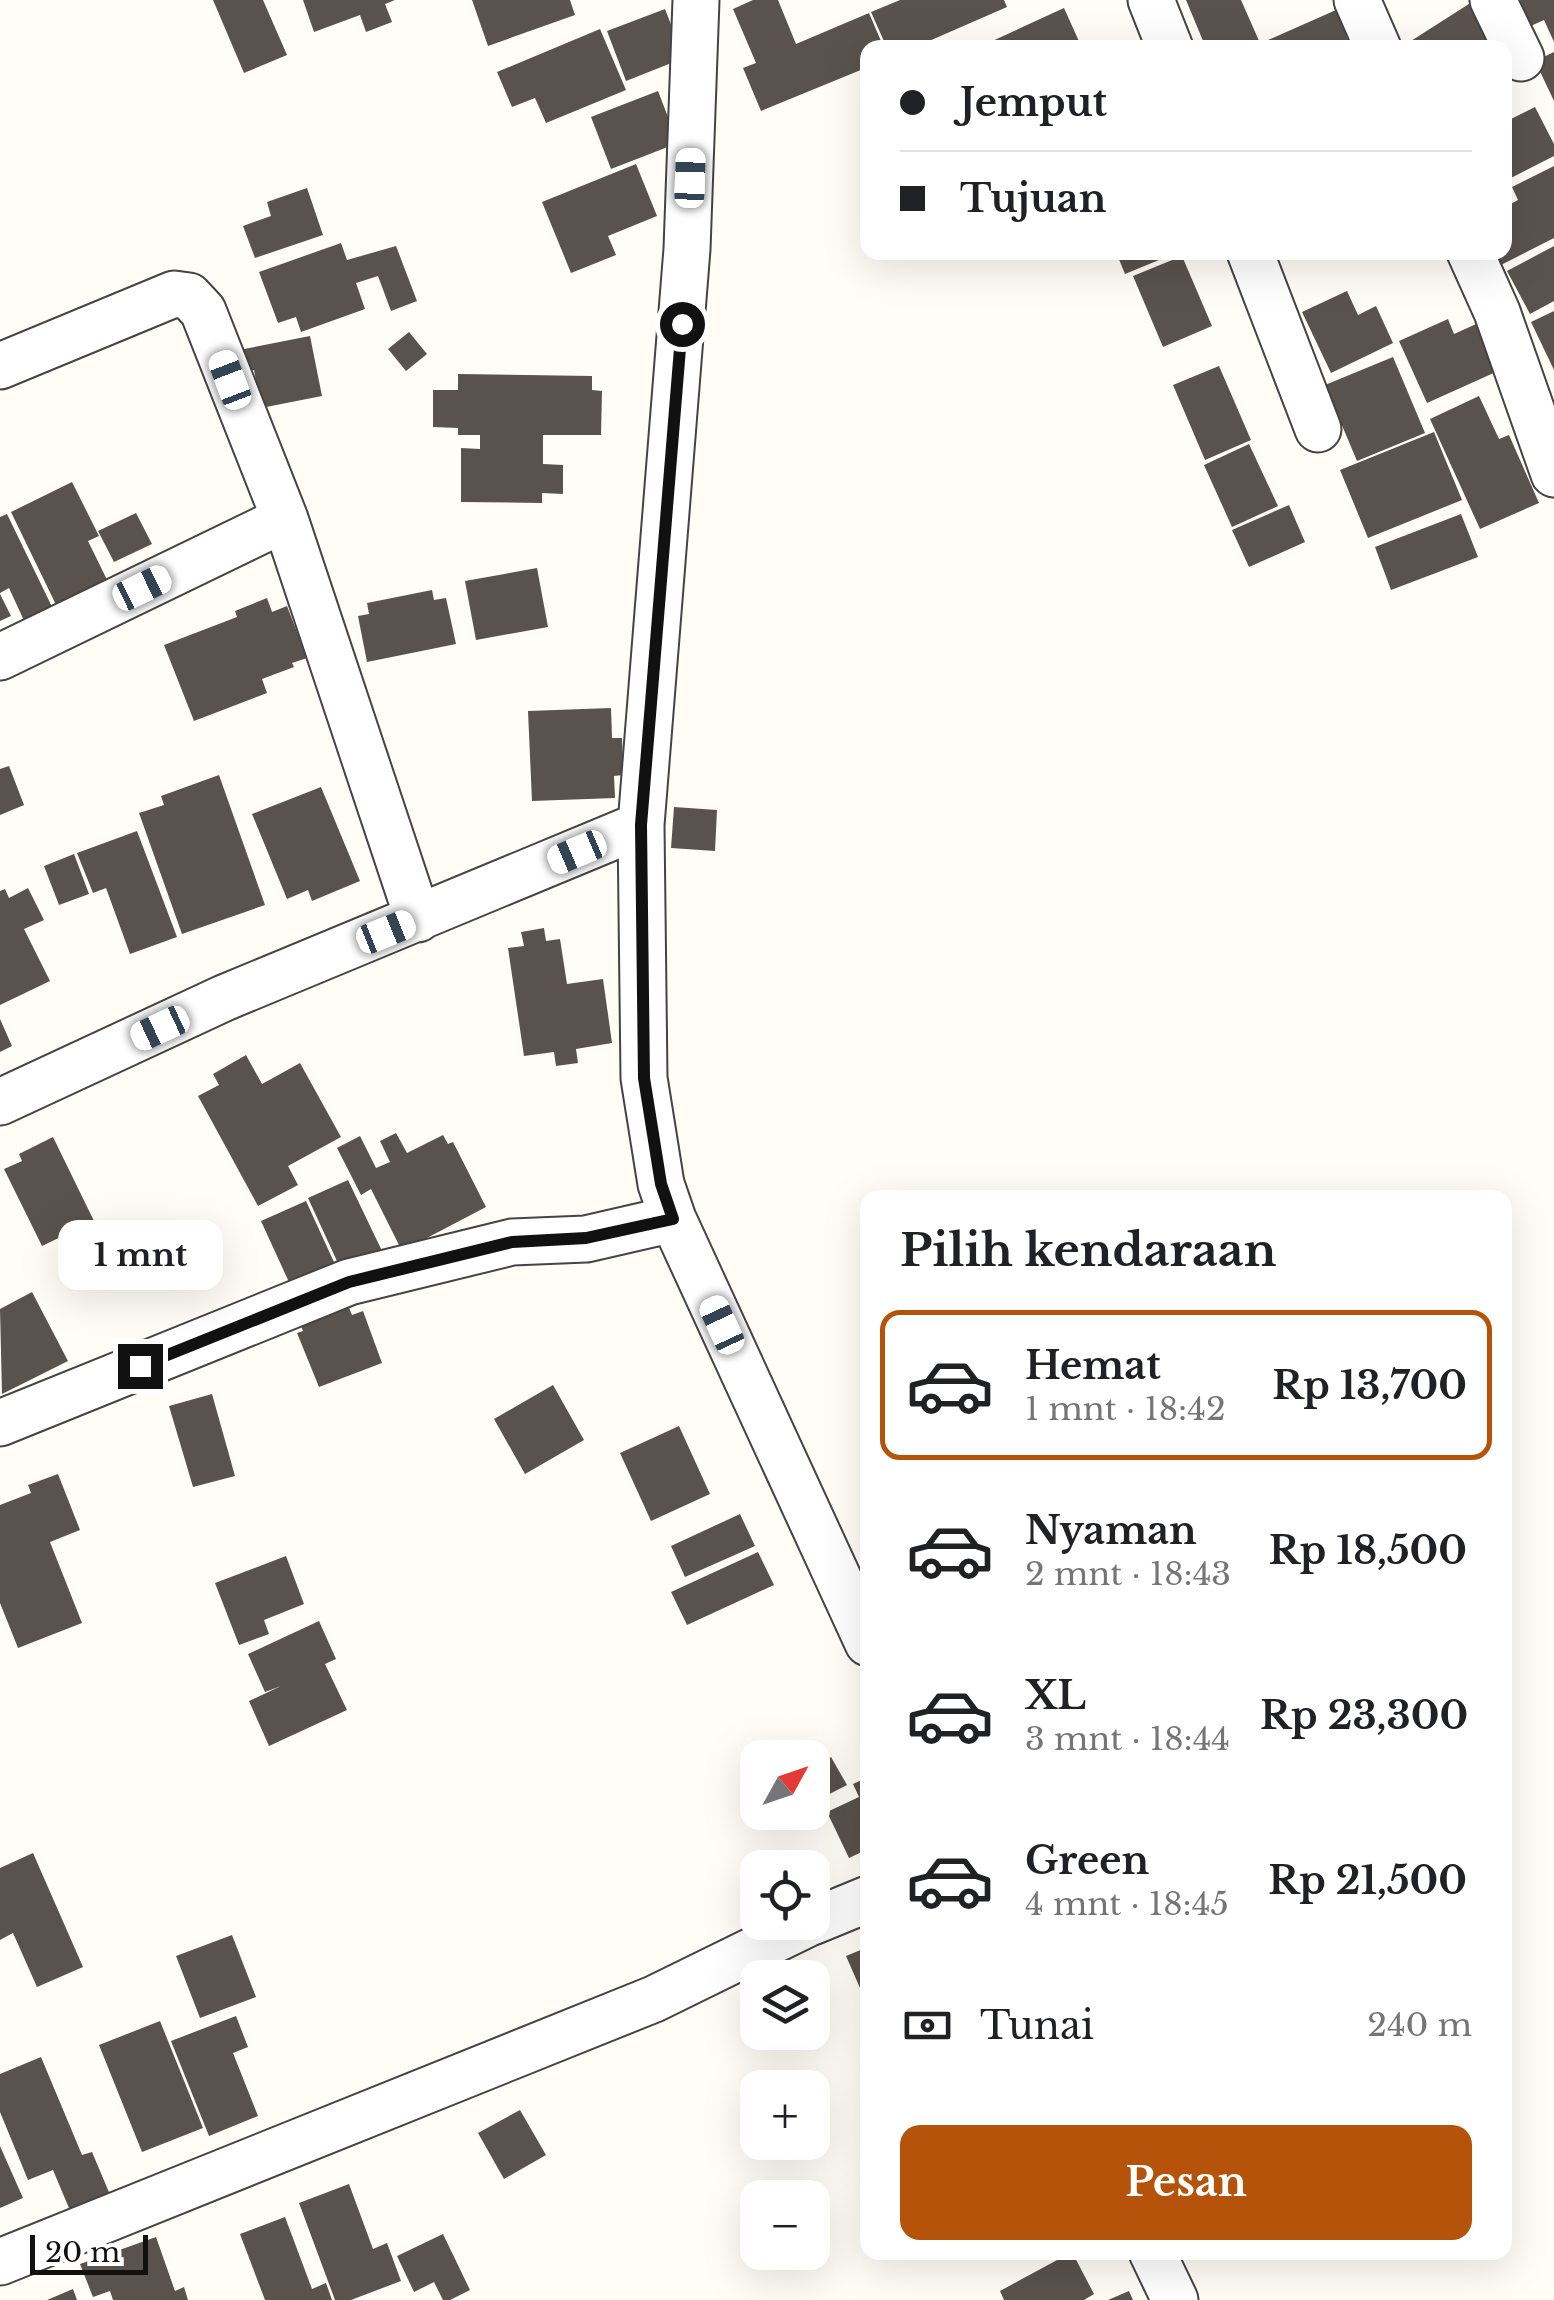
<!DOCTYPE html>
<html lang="id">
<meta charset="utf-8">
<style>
body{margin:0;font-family:"Libre Baskerville",serif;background:#f2f2f2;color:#202124;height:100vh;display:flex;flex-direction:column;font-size:38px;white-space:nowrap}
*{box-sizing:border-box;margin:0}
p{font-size:32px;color:#757577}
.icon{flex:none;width:55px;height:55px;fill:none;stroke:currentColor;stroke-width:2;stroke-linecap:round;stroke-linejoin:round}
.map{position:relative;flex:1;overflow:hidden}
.details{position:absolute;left:860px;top:1190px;width:652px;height:1070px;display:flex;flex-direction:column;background:#fff;border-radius:20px;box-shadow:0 10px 40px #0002}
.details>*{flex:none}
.guide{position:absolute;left:860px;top:40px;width:652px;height:220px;border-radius:20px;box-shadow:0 10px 40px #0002;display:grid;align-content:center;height:220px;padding:0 40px;background:#fff}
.needle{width:65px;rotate:50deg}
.controls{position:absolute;left:740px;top:1740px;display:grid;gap:20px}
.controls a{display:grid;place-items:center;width:90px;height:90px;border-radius:20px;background:#fff;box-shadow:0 10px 40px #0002;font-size:50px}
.scale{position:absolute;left:30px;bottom:25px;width:118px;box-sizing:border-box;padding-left:10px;border:5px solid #111;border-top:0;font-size:28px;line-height:35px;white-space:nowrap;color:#111;-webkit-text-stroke:8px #fff;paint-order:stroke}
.end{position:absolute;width:45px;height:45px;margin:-22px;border:12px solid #111;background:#fff;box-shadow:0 0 0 5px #fff}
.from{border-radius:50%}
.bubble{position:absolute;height:70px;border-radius:20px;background:#fff;box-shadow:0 10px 40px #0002;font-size:32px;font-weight:700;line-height:70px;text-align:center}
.car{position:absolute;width:30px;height:60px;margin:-30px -15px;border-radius:12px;box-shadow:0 0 8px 2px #0007;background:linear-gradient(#fff 24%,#345 0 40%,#fff 0 76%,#345 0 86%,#fff 0)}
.guide b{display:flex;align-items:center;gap:35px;height:95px;font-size:38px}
.guide b+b{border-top:2px solid #e0e0e0}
.guide i{width:25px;height:25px;background:#202124}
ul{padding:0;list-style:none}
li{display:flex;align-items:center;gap:30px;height:150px;margin:0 20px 15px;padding:0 20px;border:5px solid transparent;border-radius:20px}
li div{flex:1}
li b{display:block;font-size:38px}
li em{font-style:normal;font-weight:700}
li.current{border-color:#b45309}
li>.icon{width:90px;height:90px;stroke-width:1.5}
h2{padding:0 40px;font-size:45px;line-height:120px}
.pay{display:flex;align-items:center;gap:25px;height:110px;padding:0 40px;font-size:38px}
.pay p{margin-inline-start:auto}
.cta{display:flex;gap:20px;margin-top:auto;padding:20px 40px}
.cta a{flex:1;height:115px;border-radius:20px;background:#b45309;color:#fff;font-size:40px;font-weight:700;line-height:115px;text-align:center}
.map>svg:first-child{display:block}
</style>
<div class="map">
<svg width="1554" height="2300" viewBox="0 0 1554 2300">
<rect width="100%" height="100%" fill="#fffdf5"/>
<!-- building -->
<path fill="#5a524d" d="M213 0H263L287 55 244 73Z
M303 0H395L385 4 392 22 366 32 360 15 314 32Z
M472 0H570L575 15 488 46Z
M753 0H778L796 44 869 13 884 48H868V67L761 111 743 68 756 63 733 9Z
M900 0H1004L1007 7 913 48H887L871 12Z
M1186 0H1241L1260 43 1250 48H1206Z
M1521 0H1554V42L1544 20 1522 30 1511 5Z
M1472 2 1494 34 1473 48H1400Z
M1064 8 1082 48H977Z
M665 9 684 58 626 81 607 31Z
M1336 10 1349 42 1367 35 1373 48H1269L1266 41Z
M600 29 626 90 546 123 535 98 512 107 497 72Z
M1554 52V101L1535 61Z
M658 91 678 143 611 169 591 117Z
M1535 107 1554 144V156L1505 181V122Z
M636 164 657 216 608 236 616 255 571 273 542 202Z
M1554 166V238L1499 266 1492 252H1505V207L1518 200 1512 187Z
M307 188 323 235 255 258 243 226 271 216 267 202Z
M341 243 347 260 396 246 417 301 391 311 378 276 356 283 365 309 301 332 296 317 278 323 259 272Z
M1554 246V301L1530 314 1507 271Z
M1116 252H1176V253L1125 274Z
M1182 256 1212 326 1163 347 1133 276Z
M1347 291 1358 315 1376 306 1393 343 1331 373 1302 312Z
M1554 311V370L1531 322Z
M1448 319 1454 334 1485 320 1507 367 1427 403 1399 341Z
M409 332 427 354 406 371 388 349Z
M310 336 322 396 261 408 254 370 238 374 234 351Z
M1393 357 1425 433 1357 461 1325 385Z
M1219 366 1251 440 1205 460 1173 385Z
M458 374 592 376V390L602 391 601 435H543V464L563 465V494L542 493V503L461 502V448L480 449V435H458V428L433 427V390H458Z
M1479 396 1499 439 1509 435 1539 503 1480 529 1430 419Z
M1434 432 1462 500 1368 538 1340 470Z
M1249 444 1278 506 1232 527 1204 465Z
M72 482 99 536 88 541 111 588 60 613 11 512Z
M1289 505 1305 542 1249 567 1232 530Z
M136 513 152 544 114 562 98 531Z
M7 514 55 613 27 627 9 588 0 593V517Z
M1461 514 1478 557 1391 590 1375 547Z
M537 568 548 627 476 640 465 581Z
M432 590 434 600 446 598 456 644 367 662 358 616 369 614 367 603Z
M0 594 11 616 0 621Z
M267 598 272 612 287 606 307 658 292 663 294 667 262 679 267 693 194 721 164 645 237 617 235 611Z
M611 708 612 738H622L623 775 614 776 615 798 532 801 528 711Z
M9 766 24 805 0 815V769Z
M219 775 265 905 182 934 139 813 164 805 161 796Z
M321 787 360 881 312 901 308 890 287 899 252 814Z
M674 807 717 810 715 851 671 848Z
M137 831 177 937 130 954 106 888 93 893 77 853Z
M74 854 89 894 59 905 44 866Z
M28 888 44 920 24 929 50 981 0 1005V891L5 889 9 898Z
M544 928 546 941 560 939 567 984 603 979 612 1043 576 1049 578 1063 556 1066 554 1052 524 1056 508 948 524 946 521 932Z
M0 1019 12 1046 0 1052Z
M246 1055 262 1084 300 1063 341 1137 288 1166 298 1185 258 1206 198 1096 219 1085 213 1074Z
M396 1133 407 1153 443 1135 448 1144 453 1142 486 1207 402 1251 371 1189 361 1195 337 1148 360 1136 376 1168 390 1162 380 1141Z
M53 1137 94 1221 42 1246 4 1169 22 1161 19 1154Z
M348 1180 383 1253 342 1272 308 1198Z
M306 1201 339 1273 294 1293 261 1221Z
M32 1292 68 1361 2 1394 0 1309Z
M347 1303 352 1315 363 1311 382 1363 319 1387 297 1333 303 1331 299 1321Z
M553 1385 584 1440 525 1474 494 1419Z
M212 1394 235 1476 193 1487 169 1406Z
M679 1426 710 1494 651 1521 620 1453Z
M58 1474 80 1530 50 1542 82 1623 18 1648 0 1603V1505L31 1493 28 1485Z
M740 1514 755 1546 685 1577 671 1546Z
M758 1552 774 1585 687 1625 671 1592Z
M286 1556 304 1604 264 1620 269 1634 239 1645 215 1583Z
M319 1621 336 1659 325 1664 347 1710 269 1746 249 1701 281 1686 265 1692 248 1654Z
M831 1757 847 1785 812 1803V1766Z
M868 1777V1849L849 1858 827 1812 859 1797 853 1784Z
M33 1853 83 1967 37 1987 13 1933 0 1940V1868Z
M232 1935 256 1997 200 2018 176 1956Z
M868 1947V1985L860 1988 846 1956Z
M236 2016 248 2047 233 2053 258 2116 209 2136 171 2041Z
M160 2021 203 2128 142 2152 99 2045Z
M41 2057 82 2155 92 2152 114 2204 74 2220 53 2170 28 2180 0 2112V2074Z
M520 2110 546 2155 504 2179 478 2133Z
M0 2146 23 2198 0 2208Z
M349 2184 373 2249 387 2243 401 2281 351 2300H335L299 2203Z
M285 2217 312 2289 326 2283 332 2300H265L240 2234Z
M443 2234 470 2290 450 2300H443L434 2282 414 2292 397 2256Z
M156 2237 175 2291 184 2287 188 2300H113L110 2291 93 2297 80 2264Z
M1072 2252 1094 2294 1084 2300H1004L1000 2291Z
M73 2289 77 2300H47Z
M1129 2291 1133 2300H1108Z"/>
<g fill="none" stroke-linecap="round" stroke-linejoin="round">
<defs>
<path id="street" d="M696 0 687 249 641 825 644 1078 661 1184 673 1219 868 1643
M1151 0 1170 48
M1357 0 1378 48
M1493 0 1521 58
M1250 252 1318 429
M1470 252 1497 312 1554 474
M0 366 174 294 189 296 203 311 285 519
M0 657 285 519 418 919
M0 1102 224 998 641 825
M0 1423 349 1282 512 1242 586 1239 673 1219
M812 1922 868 1899
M1152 2252 1175 2300
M0 2262 654 1999 811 1922"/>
</defs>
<!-- street casing -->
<use href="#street" stroke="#444" stroke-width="49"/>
<!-- street -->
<use href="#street" stroke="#fff" stroke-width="45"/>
</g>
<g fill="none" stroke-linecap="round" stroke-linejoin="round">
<!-- route -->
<path stroke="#111" stroke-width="12" d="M140 1366 349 1282 512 1242 586 1238 673 1219 661 1184 644 1078 641 825 682 324"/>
</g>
</svg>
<div class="controls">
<a><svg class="needle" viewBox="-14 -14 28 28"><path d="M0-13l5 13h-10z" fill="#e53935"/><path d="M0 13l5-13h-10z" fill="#757577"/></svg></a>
<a><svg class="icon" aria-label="locate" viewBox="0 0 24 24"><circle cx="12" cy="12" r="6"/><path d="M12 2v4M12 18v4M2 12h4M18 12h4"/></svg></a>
<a><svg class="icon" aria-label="layers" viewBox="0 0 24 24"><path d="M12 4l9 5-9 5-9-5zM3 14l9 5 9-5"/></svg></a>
<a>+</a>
<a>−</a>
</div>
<div class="scale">20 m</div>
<i class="end from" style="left:682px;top:324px"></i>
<i class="end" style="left:140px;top:1366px"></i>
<div class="bubble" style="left:58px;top:1220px;width:165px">1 mnt</div>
<i class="car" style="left:690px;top:178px;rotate:2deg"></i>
<i class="car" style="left:230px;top:380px;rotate:339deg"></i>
<i class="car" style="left:142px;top:588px;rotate:64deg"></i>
<i class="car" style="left:577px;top:852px;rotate:247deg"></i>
<i class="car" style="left:386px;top:932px;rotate:68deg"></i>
<i class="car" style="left:160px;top:1028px;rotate:245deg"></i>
<i class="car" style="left:722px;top:1325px;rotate:335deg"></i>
<div class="guide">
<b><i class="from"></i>Jemput</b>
<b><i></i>Tujuan</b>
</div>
<section class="details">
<h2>Pilih kendaraan</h2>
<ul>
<li class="current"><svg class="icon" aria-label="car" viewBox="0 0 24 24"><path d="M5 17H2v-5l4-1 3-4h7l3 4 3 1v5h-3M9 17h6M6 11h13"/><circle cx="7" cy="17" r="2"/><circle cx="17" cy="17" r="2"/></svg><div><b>Hemat</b><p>1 mnt · 18:42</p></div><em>Rp 13,700</em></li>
<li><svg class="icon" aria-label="car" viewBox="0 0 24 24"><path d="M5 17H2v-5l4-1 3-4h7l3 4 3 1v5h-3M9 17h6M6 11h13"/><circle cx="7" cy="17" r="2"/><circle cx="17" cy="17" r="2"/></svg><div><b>Nyaman</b><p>2 mnt · 18:43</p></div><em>Rp 18,500</em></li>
<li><svg class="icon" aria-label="car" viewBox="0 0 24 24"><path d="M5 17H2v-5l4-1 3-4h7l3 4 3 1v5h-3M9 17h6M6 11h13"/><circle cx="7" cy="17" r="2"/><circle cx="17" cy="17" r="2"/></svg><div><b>XL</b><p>3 mnt · 18:44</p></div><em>Rp 23,300</em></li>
<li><svg class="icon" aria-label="car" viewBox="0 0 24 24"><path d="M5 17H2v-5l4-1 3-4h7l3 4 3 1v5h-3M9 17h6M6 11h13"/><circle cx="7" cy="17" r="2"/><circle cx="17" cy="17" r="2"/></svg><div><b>Green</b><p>4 mnt · 18:45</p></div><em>Rp 21,500</em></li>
</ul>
<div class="pay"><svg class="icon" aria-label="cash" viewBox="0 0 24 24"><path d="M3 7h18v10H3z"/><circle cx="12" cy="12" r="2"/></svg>Tunai<p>240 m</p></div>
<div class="cta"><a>Pesan</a></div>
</section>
</div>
